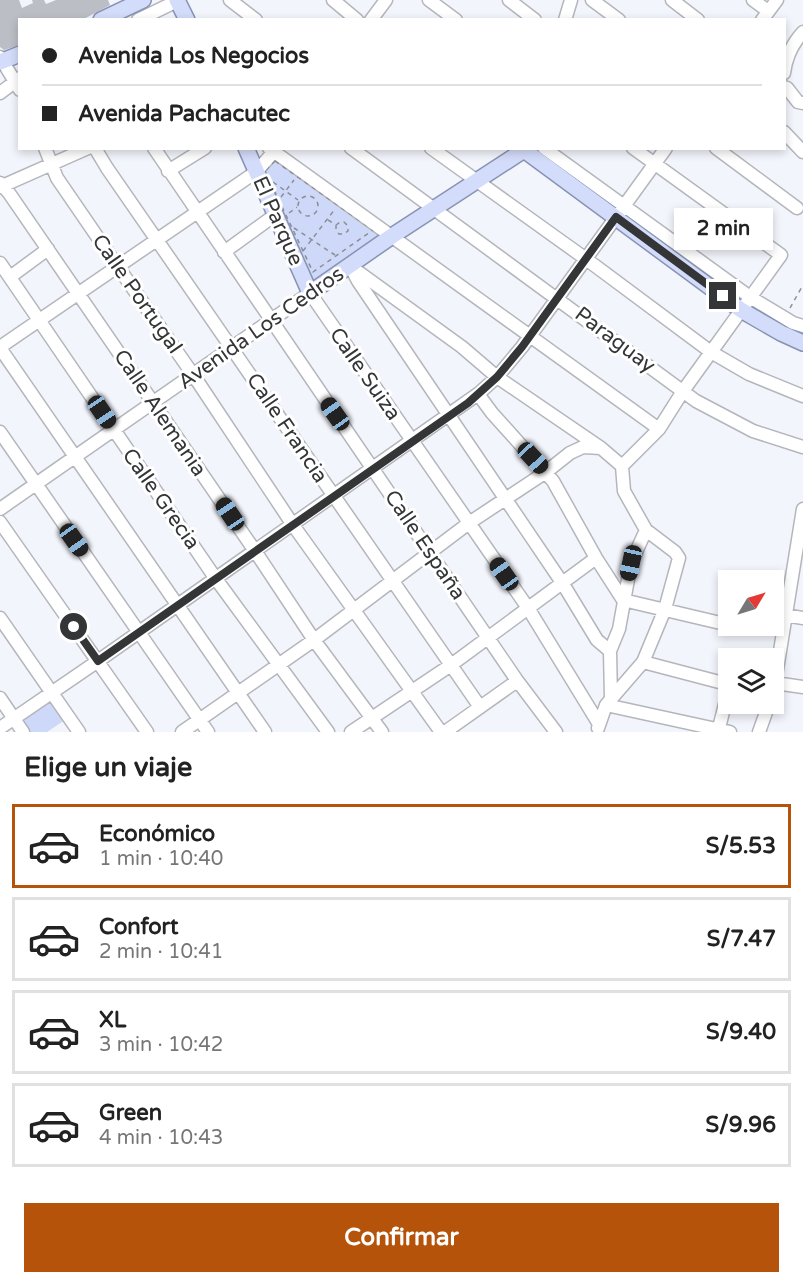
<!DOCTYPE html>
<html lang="es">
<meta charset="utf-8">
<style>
body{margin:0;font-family:"Varela Round",sans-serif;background:#f6f6f6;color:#222;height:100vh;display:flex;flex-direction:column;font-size:22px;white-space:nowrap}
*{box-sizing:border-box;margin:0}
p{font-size:20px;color:#767676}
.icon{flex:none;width:33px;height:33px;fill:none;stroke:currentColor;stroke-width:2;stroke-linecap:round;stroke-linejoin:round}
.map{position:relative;height:732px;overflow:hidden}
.drawer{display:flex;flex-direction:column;background:#fff;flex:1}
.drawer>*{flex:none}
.guide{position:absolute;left:18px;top:18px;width:768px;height:132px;border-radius:0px;box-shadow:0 3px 9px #0003;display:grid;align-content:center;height:132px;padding:0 24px;background:#fff}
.needle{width:39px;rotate:52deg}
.fabs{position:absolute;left:718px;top:570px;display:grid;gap:12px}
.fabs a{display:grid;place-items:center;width:66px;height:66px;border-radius:0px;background:#fff;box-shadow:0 3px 9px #0003;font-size:30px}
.end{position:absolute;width:27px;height:27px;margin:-14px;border:8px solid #343537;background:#fff;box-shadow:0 0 0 3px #fff}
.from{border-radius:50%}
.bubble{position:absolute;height:42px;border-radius:0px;background:#fff;box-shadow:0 3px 9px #0003;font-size:20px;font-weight:800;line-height:42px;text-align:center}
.car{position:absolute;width:18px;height:36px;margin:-18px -9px;border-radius:8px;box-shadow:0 0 4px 2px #0007;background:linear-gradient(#222 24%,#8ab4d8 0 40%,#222 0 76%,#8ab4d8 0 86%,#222 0)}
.guide b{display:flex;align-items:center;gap:21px;height:57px;font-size:22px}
.guide b+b{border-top:2px solid #e0e0e0}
.guide i{width:15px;height:15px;background:#222}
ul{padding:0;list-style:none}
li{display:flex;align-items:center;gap:18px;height:84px;margin:0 12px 9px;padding:0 12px;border:3px solid #e0e0e0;border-radius:0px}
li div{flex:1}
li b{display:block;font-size:22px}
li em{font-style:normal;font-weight:800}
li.on{border-color:#b45309}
li>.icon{width:54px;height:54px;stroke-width:1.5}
h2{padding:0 24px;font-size:27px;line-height:72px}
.primary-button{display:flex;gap:12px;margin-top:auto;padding:12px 24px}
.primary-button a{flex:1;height:69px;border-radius:0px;background:#b45309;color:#fff;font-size:24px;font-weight:800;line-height:69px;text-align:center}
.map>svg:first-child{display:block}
</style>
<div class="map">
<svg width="803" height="732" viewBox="0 0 803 732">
<rect width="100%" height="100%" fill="#f3f5fc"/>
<!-- green -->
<path fill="#ced9fa" d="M276 156 386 236 313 286 264 169Z
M51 699 65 720 47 732H29L20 719Z"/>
<!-- building -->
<path fill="#bcbec5" d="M0 0H19L22 8 33 3 32 0H44L46 4 56 0H108L110 5 82 20H20V45L4 50 0 47Z"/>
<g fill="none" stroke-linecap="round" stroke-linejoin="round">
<defs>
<path id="minor" d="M230 0 256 20
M333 0 357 20
M429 0 456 20
M509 0 535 20
M592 0 619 20
M672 0 698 20
M753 0 768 11
M138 20 179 0
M371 20 386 0
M565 20 571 0
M762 20 777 0
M0 57 20 90
M784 73C786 57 792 44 803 32
M784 87 787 88 798 102 803 103
M0 93 20 78
M784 132 803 152
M45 148 57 178 118 267 194 376 293 525 441 732
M95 148 107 168 480 707
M154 148 516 679 556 732
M269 148 659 429
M351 148 696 401 753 431 803 447
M431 148 586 259 711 352 749 374 803 396
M544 148 750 297 793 323 803 326
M716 148 797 208
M168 171 205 148
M0 183 9 193 255 551 314 640 382 732
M0 187 88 148
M224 252 275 215
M0 263 216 579 328 732
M350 266 358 281 563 584 597 640 610 651
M353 268 462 347 497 377 601 448 622 466
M10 277 48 249
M0 347 256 172 277 148
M0 348 265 732
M478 394 492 413 553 481 596 558 623 600 729 625
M0 432 208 732
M622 466 659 429 683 391 781 255 633 148
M0 509 310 293 528 608 599 724
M0 522 147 732
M785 615 803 618
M0 618 79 732
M733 626 744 628
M643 662 723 683 727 686 728 692 718 732
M775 683 803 687
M774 688 803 509
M0 698 23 732
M611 699 643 662 665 609 679 558 675 552 646 530 624 491 622 466
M606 705 730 732
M0 728 98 661 478 394 497 377 522 347 666 148
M598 728 606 705 611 699 610 651 619 629 631 563 646 530
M182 732 314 640 469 523 546 472 570 453 583 447 601 448
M351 732 451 665 596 558
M445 732 517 681
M759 732 769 704"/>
<path id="major" d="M177 0 187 20
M101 20 143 0
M0 62 20 54
M246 148 310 293 392 236 524 150 741 310 781 333 803 343"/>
</defs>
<!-- minor casing -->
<use href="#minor" stroke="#b4b6bc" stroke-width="15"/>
<!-- major casing -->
<use href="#major" stroke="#8893b3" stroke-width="18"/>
<!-- path -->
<path stroke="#8c8e92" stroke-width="1.5" stroke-dasharray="4.5 4.5" stroke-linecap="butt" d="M275 161 373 230 313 272 265 171Z
M273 182 298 200
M298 206a10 10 0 1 1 20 0a10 10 0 1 1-20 0Z
M281 197 294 180
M289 213 297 207
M328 220 336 225V230L339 234H344L348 231V226L344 222H340L336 225
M294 228 335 255
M303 251 335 209
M790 308 803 285"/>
<!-- minor -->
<use href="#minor" stroke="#fff" stroke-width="12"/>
<!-- major -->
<use href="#major" stroke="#d3dcfa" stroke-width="15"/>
</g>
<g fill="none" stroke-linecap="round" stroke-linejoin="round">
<!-- route -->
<path stroke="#343537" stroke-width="8" d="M74 627 98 661 468 403 497 377 522 347 616 217 723 296"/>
</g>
<g text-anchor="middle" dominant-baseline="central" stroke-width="6" stroke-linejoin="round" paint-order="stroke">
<!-- street labels -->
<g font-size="21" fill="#343537" stroke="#fff">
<text transform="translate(278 221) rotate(66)">El Parque</text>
<text transform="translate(137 294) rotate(55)">Calle Portugal</text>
<text transform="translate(261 328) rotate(-35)">Avenida Los Cedros</text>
<text transform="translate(615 340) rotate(37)">Paraguay</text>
<text transform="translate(365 374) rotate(55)">Calle Suiza</text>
<text transform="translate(160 413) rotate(56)">Calle Alemania</text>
<text transform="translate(287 428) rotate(56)">Calle Francia</text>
<text transform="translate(161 499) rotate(55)">Calle Grecia</text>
<text transform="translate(425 545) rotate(56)">Calle España</text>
</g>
</g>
</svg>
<div class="fabs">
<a><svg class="needle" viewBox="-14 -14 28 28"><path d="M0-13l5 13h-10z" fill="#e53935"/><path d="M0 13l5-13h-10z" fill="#767676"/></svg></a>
<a><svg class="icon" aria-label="layers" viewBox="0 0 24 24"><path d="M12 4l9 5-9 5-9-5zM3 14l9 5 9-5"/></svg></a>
</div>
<i class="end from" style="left:74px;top:627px"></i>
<i class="end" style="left:723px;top:296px"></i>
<div class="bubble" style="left:674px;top:208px;width:99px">2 min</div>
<i class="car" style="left:102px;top:412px;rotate:146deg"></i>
<i class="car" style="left:335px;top:414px;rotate:325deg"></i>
<i class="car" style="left:533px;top:458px;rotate:137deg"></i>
<i class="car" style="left:230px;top:514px;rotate:326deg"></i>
<i class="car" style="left:74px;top:540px;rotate:145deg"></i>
<i class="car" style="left:631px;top:563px;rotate:192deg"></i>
<i class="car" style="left:504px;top:574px;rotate:325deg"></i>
<div class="guide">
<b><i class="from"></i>Avenida Los Negocios</b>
<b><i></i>Avenida Pachacutec</b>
</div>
</div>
<section class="drawer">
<h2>Elige un viaje</h2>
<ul>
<li class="on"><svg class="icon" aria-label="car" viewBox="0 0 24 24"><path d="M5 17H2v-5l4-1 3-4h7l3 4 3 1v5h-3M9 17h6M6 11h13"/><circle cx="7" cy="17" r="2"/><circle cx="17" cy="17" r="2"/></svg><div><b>Económico</b><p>1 min · 10:40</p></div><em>S/5.53</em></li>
<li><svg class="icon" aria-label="car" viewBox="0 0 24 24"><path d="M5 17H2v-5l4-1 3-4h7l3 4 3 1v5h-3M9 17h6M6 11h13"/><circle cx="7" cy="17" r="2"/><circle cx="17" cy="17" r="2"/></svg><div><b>Confort</b><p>2 min · 10:41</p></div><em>S/7.47</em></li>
<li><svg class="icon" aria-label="car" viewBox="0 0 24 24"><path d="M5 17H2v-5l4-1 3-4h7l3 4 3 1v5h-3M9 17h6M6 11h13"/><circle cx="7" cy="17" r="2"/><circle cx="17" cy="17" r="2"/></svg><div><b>XL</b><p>3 min · 10:42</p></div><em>S/9.40</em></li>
<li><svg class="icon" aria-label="car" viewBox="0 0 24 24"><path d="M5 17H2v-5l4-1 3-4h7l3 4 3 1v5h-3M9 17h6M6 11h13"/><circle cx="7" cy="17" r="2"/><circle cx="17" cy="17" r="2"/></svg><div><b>Green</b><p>4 min · 10:43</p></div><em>S/9.96</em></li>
</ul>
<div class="primary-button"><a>Confirmar</a></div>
</section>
